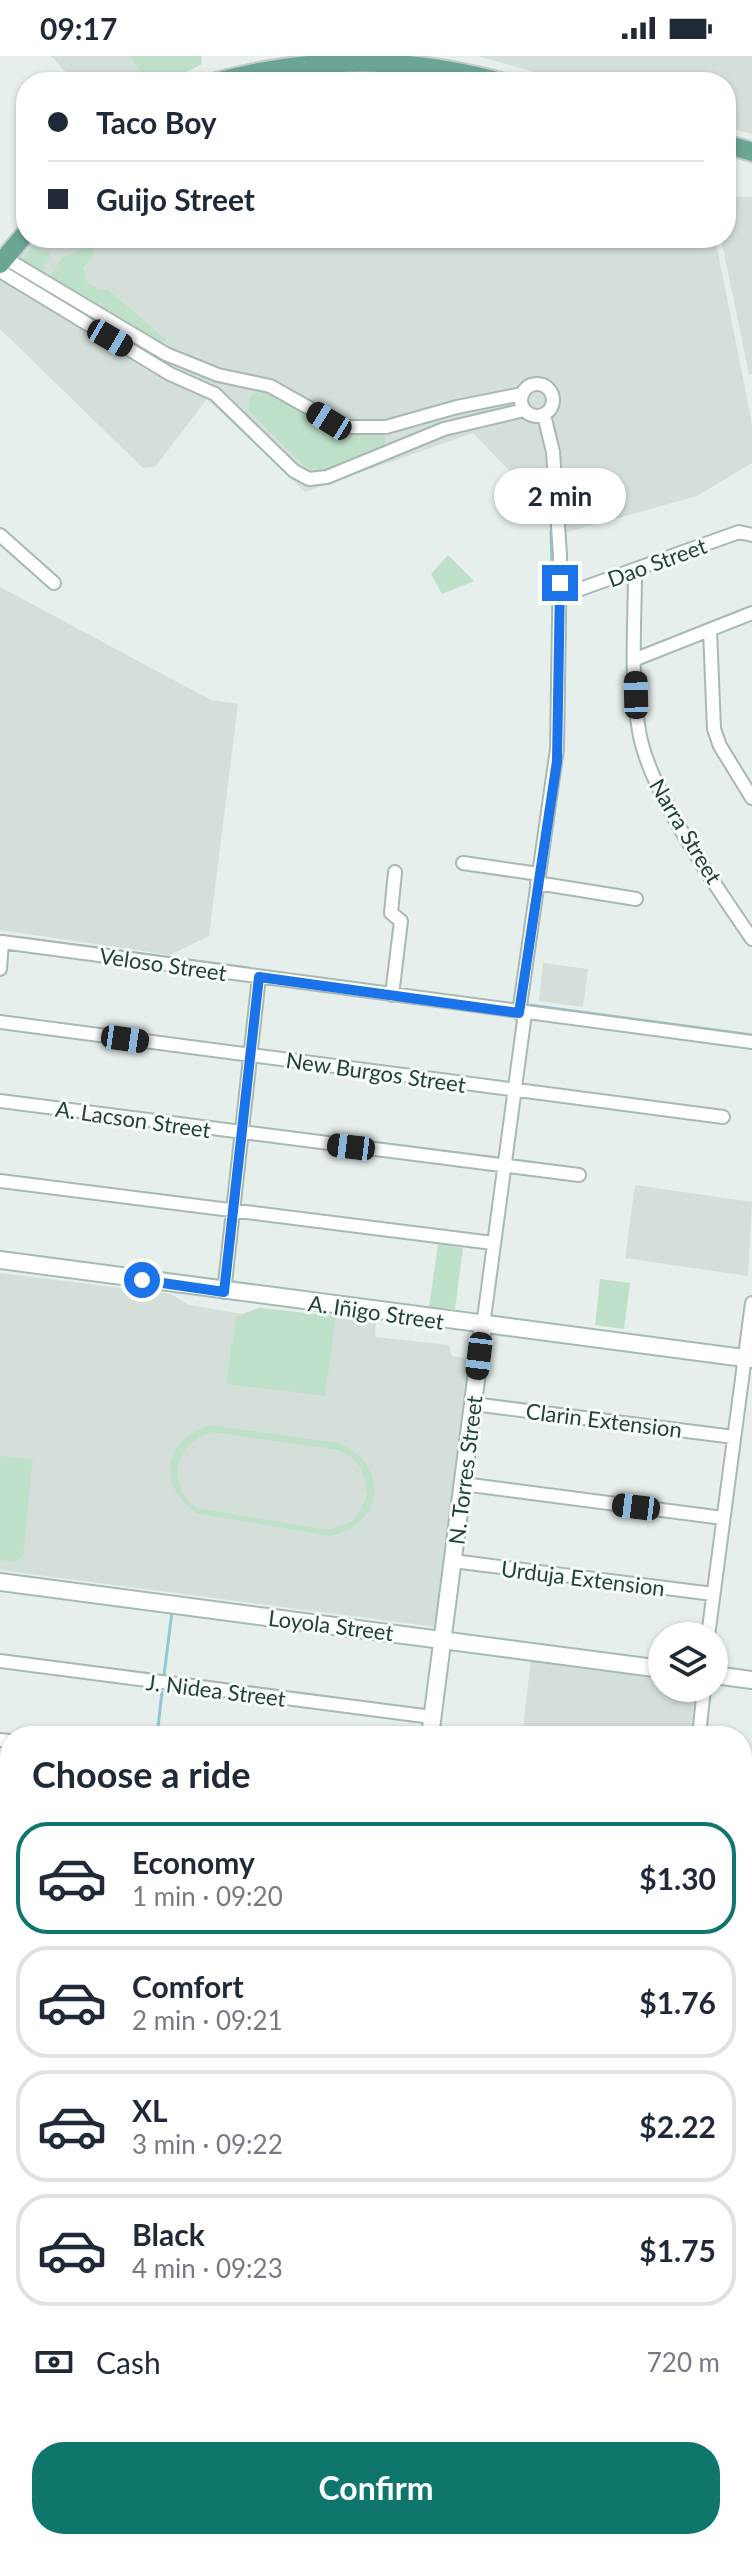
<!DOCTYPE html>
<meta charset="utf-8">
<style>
body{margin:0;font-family:Lato,sans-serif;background:#f6f6f7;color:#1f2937;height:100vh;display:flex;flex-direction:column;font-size:30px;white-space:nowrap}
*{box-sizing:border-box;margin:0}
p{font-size:26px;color:#747a83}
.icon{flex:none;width:44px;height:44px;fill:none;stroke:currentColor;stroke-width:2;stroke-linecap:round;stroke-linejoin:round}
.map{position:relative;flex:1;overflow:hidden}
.details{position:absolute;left:0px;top:1670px;width:752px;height:824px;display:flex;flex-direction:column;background:#fff;border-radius:32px 32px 0 0;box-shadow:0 2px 6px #0004}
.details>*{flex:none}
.top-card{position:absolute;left:16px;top:16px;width:720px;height:176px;border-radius:32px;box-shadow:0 2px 6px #0004;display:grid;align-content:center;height:176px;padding:0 32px;background:#fff}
.tools{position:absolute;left:648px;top:1566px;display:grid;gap:16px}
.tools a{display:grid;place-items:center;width:80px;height:80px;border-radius:50%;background:#fff;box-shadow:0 2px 6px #0004;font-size:40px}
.end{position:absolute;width:36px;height:36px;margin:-18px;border:10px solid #1a73e8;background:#fff;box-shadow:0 0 0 4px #fff}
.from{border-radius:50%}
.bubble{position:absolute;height:56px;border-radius:28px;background:#fff;box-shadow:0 2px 6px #0004;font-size:26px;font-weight:700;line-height:56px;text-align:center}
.car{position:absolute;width:24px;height:48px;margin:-24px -12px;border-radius:10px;box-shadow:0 0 6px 2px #0007;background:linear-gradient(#222 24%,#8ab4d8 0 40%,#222 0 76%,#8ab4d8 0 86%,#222 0)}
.top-card b{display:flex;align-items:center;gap:28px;height:76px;font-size:30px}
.top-card b+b{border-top:2px solid #e0e1e3}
.top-card i{width:20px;height:20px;background:#1f2937}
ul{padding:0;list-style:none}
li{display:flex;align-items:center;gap:24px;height:112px;margin:0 16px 12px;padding:0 16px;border:4px solid #e0e1e3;border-radius:32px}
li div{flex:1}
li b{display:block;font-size:30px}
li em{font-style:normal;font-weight:700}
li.on{border-color:#0f766e}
li>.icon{width:72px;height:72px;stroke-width:1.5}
h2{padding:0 32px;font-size:36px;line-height:96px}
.pay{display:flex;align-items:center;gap:20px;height:88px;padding:0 32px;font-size:30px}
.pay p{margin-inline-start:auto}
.action{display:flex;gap:16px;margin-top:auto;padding:16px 32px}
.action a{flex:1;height:92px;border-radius:32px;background:#0f766e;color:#fff;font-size:32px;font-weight:700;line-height:92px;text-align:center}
.status{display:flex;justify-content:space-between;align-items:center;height:56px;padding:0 40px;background:#fff;direction:ltr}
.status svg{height:22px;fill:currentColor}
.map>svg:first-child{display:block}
</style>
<div class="status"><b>09:17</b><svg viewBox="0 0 49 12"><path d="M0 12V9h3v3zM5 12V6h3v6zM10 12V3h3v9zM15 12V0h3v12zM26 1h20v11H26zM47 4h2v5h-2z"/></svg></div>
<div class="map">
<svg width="752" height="2494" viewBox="0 0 752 2494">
<rect width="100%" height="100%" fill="#e6efeb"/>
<!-- built -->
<path fill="#d4dfda" d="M51 0H130L147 26H75Z
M478 0H752V78L726 71V26H569Z
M726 140 752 141V318L749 319 721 182H726Z
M36 182H715L752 368V407L697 440 553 480 549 456 473 377 305 436 207 343 155 411 143 412 0 273V223Z
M0 531 211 644 238 648 209 880 170 899 0 874Z
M543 907 588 913 583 951 539 945Z
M635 1129 752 1146 748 1220 625 1202Z
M0 1217 171 1238 189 1249 242 1258 259 1252 376 1265 375 1281 449 1289 452 1300 474 1304 437 1571 0 1514Z
M531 1603 662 1619V1632H696L690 1680H522Z"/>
<!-- green -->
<path fill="#bfe0c8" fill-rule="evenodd" d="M130 0H201L202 8 167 26H147Z
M91 189 94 198 83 212 87 226 98 233H107L167 284 159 289 52 223 51 218 63 201Z
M33 190 51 197 42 218 21 205Z
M263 336C311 353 329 385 384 378L387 391 325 416 313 418 248 354 249 342 254 337Z
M448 499 474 525 442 538 431 518Z
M438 1188 463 1192 455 1253 429 1251Z
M600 1223 630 1227 624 1273 595 1269Z
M259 1252 336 1260 325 1340 226 1328 236 1261Z
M210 1369 338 1387C390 1408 386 1468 330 1480L196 1457C156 1428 163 1384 210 1369ZM213 1376 338 1394 350 1400 361 1412 368 1439 355 1463 343 1469 329 1474 198 1452C163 1430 176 1386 213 1376Z
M0 1400 33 1403 23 1500 16 1506 0 1504Z"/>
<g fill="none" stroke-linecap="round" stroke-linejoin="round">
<!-- stream -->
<path stroke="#8ec9d4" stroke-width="3" d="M551 475 553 548
M22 882 249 912
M529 949 752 979
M164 1619 172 1556
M157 1680 162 1636"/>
<defs>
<path id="street" d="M5 202 166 298 218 319 270 330 343 371H386L457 351 522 338
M0 215 170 318 215 338 294 415 309 423 327 421 444 373 524 354
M521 344a16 16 0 1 1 32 0a16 16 0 1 1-32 0Z
M0 479 54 527
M635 515C635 567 630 623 639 675 649 736 716 830 752 883
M561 540 739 476 752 479
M710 574 714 673 720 690 752 742
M636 603 752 557
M463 807 539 818
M537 827 636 843
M0 913 2 886 752 986
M392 939 401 865 391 857 395 816
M519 957 557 693 560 499 553 396 544 359
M0 966 723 1061
M0 1045 579 1119
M0 1125 493 1187
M224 1236 259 921
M483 1270 525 957
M473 1348 734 1381
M463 1428 723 1462
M453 1505 713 1538
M708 1580 752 1247
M0 1605 432 1661
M699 1680 704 1632
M0 1684 10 1685
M0 1764 10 1765
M0 1843 10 1845
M742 1939 752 1940
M742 2036 752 2037
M0 2210 10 2211
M742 2211 752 2212
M742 2306 752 2308
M58 2494 60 2484
M583 2494 584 2484"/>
<path id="secondary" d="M0 1204 752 1303
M0 1526 662 1613
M714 1619 752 1624
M430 1680 483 1270
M0 2027 10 2028
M742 2120 752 2122
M326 2494 327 2484"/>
<path id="primary" d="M216 26C312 0 404 0 501 26
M726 88 752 96
M0 208 26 177"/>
</defs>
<!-- street casing -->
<use href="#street" stroke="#a8b8b2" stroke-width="16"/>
<!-- secondary casing -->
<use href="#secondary" stroke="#a4bbb3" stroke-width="20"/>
<!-- primary casing -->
<use href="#primary" stroke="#c2cac8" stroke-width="22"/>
<!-- street -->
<use href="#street" stroke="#fff" stroke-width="12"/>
<!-- secondary -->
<use href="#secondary" stroke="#fff" stroke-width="16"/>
<!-- primary -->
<use href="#primary" stroke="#6aa596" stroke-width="18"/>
</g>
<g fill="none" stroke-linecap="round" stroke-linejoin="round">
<!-- route -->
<path stroke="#1a73e8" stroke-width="10" d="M142 1224 224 1236 259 921 519 957 557 705 560 527"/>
</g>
<g text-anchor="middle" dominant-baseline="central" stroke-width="6" stroke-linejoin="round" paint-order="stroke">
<!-- street labels -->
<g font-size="22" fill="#24423a" stroke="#f7fbf9">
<text transform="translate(657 506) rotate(-20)">Dao Street</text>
<text transform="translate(686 775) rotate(59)">Narra Street</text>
<text transform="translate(163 908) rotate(8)">Veloso Street</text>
<text transform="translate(376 1016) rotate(8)">New Burgos Street</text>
<text transform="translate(133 1063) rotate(8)">A. Lacson Street</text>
<text transform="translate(376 1256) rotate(8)">A. Iñigo Street</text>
<text transform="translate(604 1364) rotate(7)">Clarin Extension</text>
<text transform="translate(465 1414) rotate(-83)">N. Torres Street</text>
<text transform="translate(583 1522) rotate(7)">Urduja Extension</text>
<text transform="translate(331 1569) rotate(7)">Loyola Street</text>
<text transform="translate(216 1634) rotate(7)">J. Nidea Street</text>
</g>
</g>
</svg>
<div class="tools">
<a><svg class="icon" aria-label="layers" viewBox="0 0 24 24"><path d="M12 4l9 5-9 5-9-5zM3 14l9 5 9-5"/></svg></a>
</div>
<i class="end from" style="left:142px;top:1224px"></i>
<i class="end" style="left:560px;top:527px"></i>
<div class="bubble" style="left:494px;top:412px;width:132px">2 min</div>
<i class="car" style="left:110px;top:282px;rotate:120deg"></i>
<i class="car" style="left:329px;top:365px;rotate:302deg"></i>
<i class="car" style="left:636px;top:639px;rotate:359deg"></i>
<i class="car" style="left:125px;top:983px;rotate:98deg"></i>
<i class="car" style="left:351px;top:1091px;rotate:277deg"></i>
<i class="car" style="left:479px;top:1300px;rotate:187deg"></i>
<i class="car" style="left:636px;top:1451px;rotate:277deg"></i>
<div class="top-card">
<b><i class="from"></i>Taco Boy</b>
<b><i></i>Guijo Street</b>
</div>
<section class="details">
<h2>Choose a ride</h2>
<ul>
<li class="on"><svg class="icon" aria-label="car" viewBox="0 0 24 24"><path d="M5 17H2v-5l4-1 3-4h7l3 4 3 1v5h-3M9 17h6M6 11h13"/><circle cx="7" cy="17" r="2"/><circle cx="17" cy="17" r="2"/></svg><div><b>Economy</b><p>1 min · 09:20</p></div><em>$1.30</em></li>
<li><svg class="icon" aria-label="car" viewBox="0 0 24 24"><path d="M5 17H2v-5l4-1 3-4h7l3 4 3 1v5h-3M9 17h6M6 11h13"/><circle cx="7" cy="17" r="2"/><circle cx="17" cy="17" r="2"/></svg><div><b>Comfort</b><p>2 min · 09:21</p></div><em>$1.76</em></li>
<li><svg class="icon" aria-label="car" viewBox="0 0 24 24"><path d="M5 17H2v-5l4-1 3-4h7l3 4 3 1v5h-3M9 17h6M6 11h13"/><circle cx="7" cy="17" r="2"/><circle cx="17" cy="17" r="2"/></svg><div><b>XL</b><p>3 min · 09:22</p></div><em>$2.22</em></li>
<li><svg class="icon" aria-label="car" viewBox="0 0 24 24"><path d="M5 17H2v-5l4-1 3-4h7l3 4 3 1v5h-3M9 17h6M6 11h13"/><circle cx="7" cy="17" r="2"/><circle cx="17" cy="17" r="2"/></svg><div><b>Black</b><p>4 min · 09:23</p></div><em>$1.75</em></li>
</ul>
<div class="pay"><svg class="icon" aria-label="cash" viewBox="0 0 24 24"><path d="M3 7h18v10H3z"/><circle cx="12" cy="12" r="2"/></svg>Cash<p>720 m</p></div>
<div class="action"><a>Confirm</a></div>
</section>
</div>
